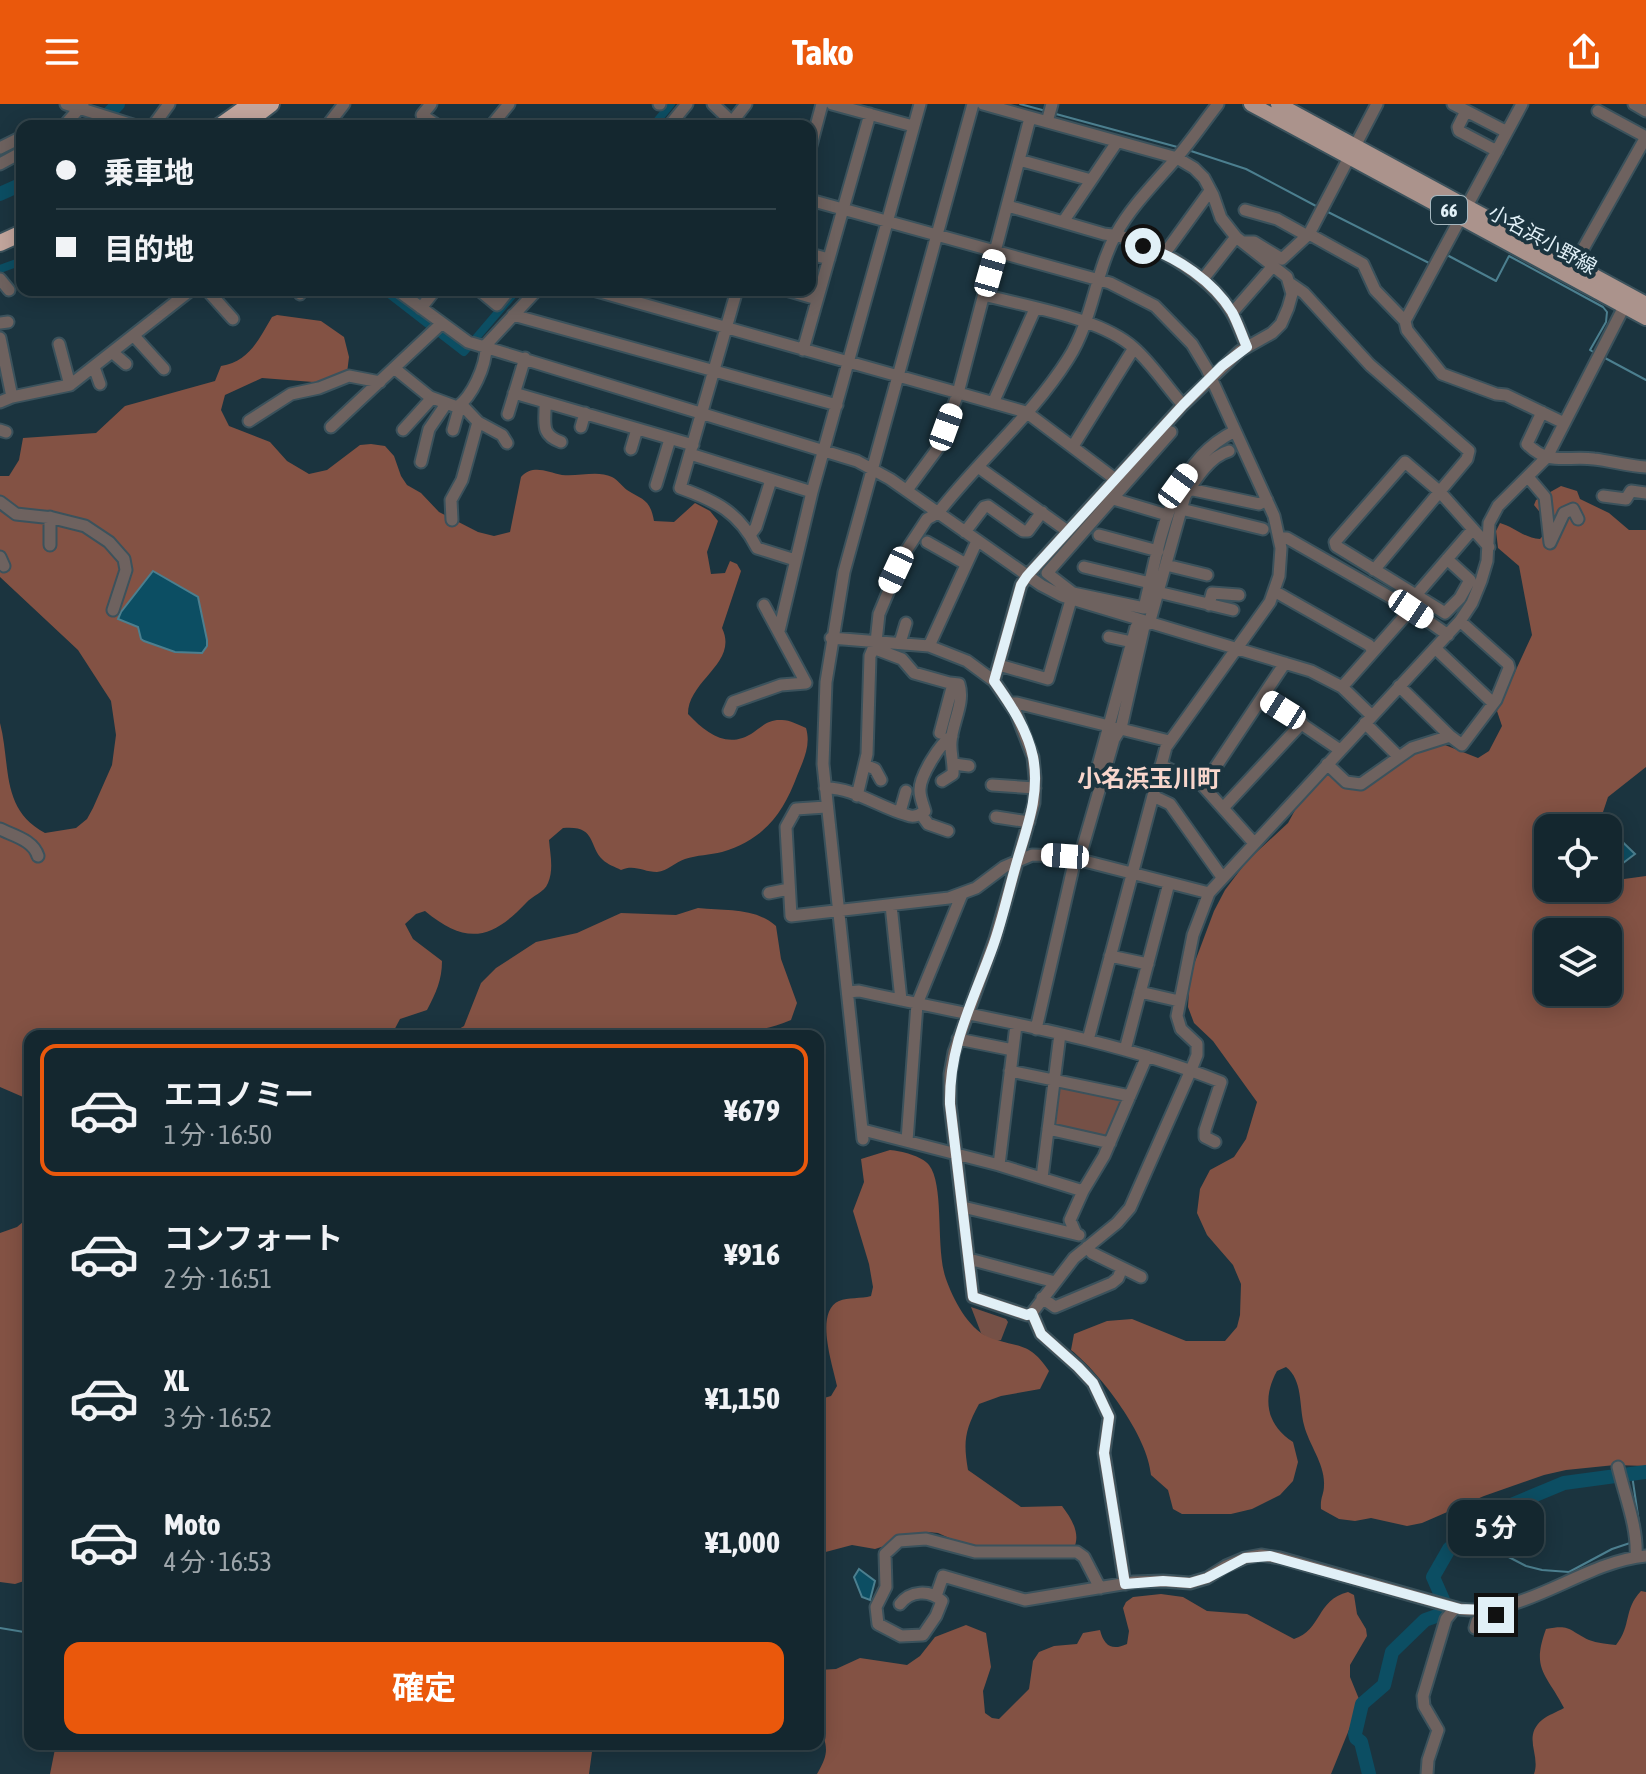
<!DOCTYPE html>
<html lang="ja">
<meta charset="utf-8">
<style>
body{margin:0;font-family:"Asap Condensed","Noto Sans JP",sans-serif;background:#1d2f37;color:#f1f3f6;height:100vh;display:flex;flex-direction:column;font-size:30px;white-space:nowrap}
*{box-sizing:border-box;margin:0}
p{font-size:26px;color:#9da5aa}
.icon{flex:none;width:44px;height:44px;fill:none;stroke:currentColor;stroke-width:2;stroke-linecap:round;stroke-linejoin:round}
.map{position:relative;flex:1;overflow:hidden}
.drawer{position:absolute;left:24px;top:926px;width:800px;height:720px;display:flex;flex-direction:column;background:#14272f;border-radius:16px;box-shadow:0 4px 20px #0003,0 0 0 2px #33444b}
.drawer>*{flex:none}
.banner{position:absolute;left:16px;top:16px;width:800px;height:176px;border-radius:16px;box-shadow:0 4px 20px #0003,0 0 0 2px #33444b;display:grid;align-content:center;height:176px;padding:0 40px;background:#14272f}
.buttons{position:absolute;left:1534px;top:710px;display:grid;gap:16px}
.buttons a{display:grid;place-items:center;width:88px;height:88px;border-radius:16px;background:#14272f;box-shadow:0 4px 20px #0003,0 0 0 2px #33444b;font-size:40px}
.end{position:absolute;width:36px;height:36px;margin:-18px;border:10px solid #e1f0f7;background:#111;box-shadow:0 0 0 4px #111}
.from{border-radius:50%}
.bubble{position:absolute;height:56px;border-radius:16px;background:#14272f;box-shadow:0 4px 20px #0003,0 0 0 2px #33444b;font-size:26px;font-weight:700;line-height:56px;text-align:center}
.car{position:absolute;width:24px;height:48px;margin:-24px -12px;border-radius:10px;box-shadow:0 0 6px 2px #0007;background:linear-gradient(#fff 24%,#345 0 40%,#fff 0 76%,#345 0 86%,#fff 0)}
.banner b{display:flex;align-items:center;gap:28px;height:76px;font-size:30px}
.banner b+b{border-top:2px solid #33444b}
.banner i{width:20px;height:20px;background:#f1f3f6}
ul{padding:14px 0 0;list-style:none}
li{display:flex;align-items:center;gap:24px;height:132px;margin:0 16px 12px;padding:0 24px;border:4px solid transparent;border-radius:16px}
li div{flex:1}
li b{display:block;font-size:30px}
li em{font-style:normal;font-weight:700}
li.active{border-color:#ea580c}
li>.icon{width:72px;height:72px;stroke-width:1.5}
.primary-button{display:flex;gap:16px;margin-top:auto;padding:16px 40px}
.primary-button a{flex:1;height:92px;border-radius:16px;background:#ea580c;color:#fff;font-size:32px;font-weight:700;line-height:92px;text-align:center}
header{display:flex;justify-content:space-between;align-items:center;height:104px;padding:0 40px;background:#ea580c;color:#fff;font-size:36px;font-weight:700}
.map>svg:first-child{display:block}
</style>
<header><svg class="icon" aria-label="menu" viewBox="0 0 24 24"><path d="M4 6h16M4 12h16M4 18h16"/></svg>Tako<svg class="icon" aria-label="share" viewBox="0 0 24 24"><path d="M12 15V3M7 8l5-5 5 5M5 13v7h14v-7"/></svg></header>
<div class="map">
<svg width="1646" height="1670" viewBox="0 0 1646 1670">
<rect width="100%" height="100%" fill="#1b343f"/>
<!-- green -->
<path fill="#755046" d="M1056 982 1123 993 1108 1032 1105 1034 1053 1023Z
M971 1203 1006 1215 1008 1218 1001 1236 993 1238 981 1229Z"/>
<!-- forest -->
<path fill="#835244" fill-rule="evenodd" d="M277 211 321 217 344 233 349 253 347 269 326 279 262 274 225 291 221 306 229 322 270 338 287 357 309 370 327 366 360 341 371 340 385 342 394 352 401 372 407 381 421 389 439 408 478 428 494 432 510 428 521 373C533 360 547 368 562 371 578 373 597 366 612 373 618 376 622 382 627 386 643 396 650 395 654 417L674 418 695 399 710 407 718 417 707 448 711 470 725 469 730 457 737 460 741 467 722 524C739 559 688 576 688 610 707 630 728 646 754 628 763 621 770 615 782 616 790 616 799 621 806 624 811 641 804 655 797 672 783 710 763 736 722 748 710 751 697 751 685 755 675 758 668 767 657 768 643 768 635 760 621 766 615 763 607 760 603 756 588 742 597 721 563 724L549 736C550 749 554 766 548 779 544 789 533 791 526 799 491 836 466 841 425 807L416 810 405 820 413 835 442 857C442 876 436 889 427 906L400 915 391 932H30V996L0 983V619C11 661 0 705 45 729L76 724 87 715 93 704 112 661 116 631 111 597 78 546 0 473V372H9L19 356 23 334 96 329 125 302 215 277 221 262C249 258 259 235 272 213Z
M1561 382 1577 387 1580 395 1609 409 1629 426H1646V663L1608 693 1603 708 1588 724H1548V758L1543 762 1548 770V784H1608V772L1624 775 1646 772V1362L1615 1361 1566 1366 1544 1371 1484 1392 1422 1419 1407 1422 1371 1414 1355 1417 1339 1415 1321 1405C1320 1393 1324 1391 1324 1381 1325 1360 1309 1341 1304 1321 1299 1302 1303 1276 1286 1263L1277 1267C1262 1294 1266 1321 1293 1338L1298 1358 1293 1377 1280 1391 1252 1405 1231 1410H1182L1173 1405 1168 1386 1151 1371C1148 1332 1101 1270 1071 1246L1074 1230 1107 1217 1132 1215 1186 1237H1225L1237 1223 1240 1211 1241 1180 1233 1161 1207 1131 1197 1109 1200 1085 1210 1066 1234 1053 1246 1035 1257 998 1213 937 1194 919 1188 903 1190 871 1214 807 1225 786 1247 757 1288 719 1306 686 1324 670 1331 669 1355 683 1407 648 1445 641 1478 654 1489 647 1502 622 1497 607 1532 531 1519 462 1498 444 1496 427 1500 419C1514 423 1524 434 1540 435L1546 428 1547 417 1534 401 1536 396ZM1548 828H1608V888H1548Z
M698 804C726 807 754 803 776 822L781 855 797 899 791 916C764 928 743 927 715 932H447L464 922 481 879 496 864 536 838 577 829 621 809 676 811Z
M890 1046C901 1047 922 1052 929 1061 945 1082 935 1144 946 1175 953 1195 968 1224 988 1233 1019 1245 1028 1236 1049 1267L1040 1285 1001 1292 979 1300C965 1326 963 1337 968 1366L1021 1403 1062 1402C1071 1414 1081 1429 1074 1444L974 1445 938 1429 928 1428 875 1445 852 1441 818 1450V1291L824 1294 831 1292 837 1282C833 1262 814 1208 839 1197 848 1193 861 1195 871 1192L873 1183 869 1160 853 1107 864 1078 861 1055Z
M30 1112V1475L15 1480 0 1478V1129L17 1123Z
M1641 1487 1646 1488V1670H1534C1541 1651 1522 1633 1542 1616 1548 1611 1557 1608 1564 1604 1546 1569 1531 1566 1546 1525 1571 1520 1568 1526 1589 1536 1597 1539 1607 1540 1616 1541 1632 1521 1623 1506 1641 1487Z
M1348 1488 1354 1491 1357 1510 1366 1525 1367 1532 1350 1561V1573L1359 1595 1357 1606 1331 1670H817C832 1645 825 1641 819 1617 814 1602 818 1581 818 1566L836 1565 860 1554 907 1561 920 1552 935 1533 966 1521 986 1529 991 1563 983 1587 985 1609 992 1614 999 1615 1029 1585 1033 1557 1039 1548 1054 1542 1077 1540 1083 1529 1100 1526C1104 1542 1112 1547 1127 1540L1129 1527 1123 1504 1126 1498 1133 1493 1161 1490 1183 1493 1207 1507 1247 1510 1294 1535C1322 1526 1316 1496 1348 1488Z
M56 1640H597L592 1648 589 1670H50Z"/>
<!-- water -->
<path fill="#0c4e63" stroke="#4c7f8f" stroke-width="2" d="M153 467 198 493 207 536V542L202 549 175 548 144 537 141 535 138 523 118 515 121 508Z
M1608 724 1635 750 1619 762 1608 766Z
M859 1465 875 1477 870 1496 862 1493 854 1473Z"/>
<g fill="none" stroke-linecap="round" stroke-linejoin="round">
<!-- stream -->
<path stroke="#4c7f8f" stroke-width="2" d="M1020 0 1046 7
M1056 10 1181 44
M1191 47 1246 65 1316 102
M1326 107 1431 160
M1447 151 1496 177 1509 152 1603 203 1607 208 1606 218 1590 246 1595 249
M1605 254 1646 276
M1632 1371 1641 1432
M1475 1419 1499 1448 1526 1462 1542 1466 1569 1468 1612 1445 1633 1438
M0 1524 30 1529"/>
<!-- canal -->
<path stroke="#0c4e63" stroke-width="8" d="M653 22 671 0
M0 165 22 157
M384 186 464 248 517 186"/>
<!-- river -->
<path stroke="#0c4e63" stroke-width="14" d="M97 22 118 0
M0 90 22 80
M1369 1670 1361 1638 1356 1634 1355 1630 1362 1600 1384 1581 1392 1548 1425 1516 1442 1510 1444 1498 1433 1473 1449 1445 1485 1412 1564 1379 1646 1368"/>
<defs>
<path id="minor" d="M66 0 136 22
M431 0 422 11 438 22
M659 0H660
M713 0 736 22
M832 0 913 22
M983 0 1177 54 1194 64 1204 74 1213 91 1221 114 1236 133 1287 173 1292 190 1288 204 1281 220 1272 229 1240 247 1183 301 1027 472 1021 481 994 577
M1377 0 1309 130 1363 160 1375 186 1405 217
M1453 0 1507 28
M1522 0 1405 217 1407 226 1442 270 1496 290 1506 291 1564 319
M1634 0 1646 7
M1466 7 1458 23 1459 27 1497 47
M1598 7 1646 33
M732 18 746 0
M1047 18 1052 0
M64 22 83 0
M153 22 169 0
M327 22 344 0
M491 22 509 0
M669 22 687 0
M0 44 22 33
M810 45 822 0
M1019 56 1091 76
M0 60 22 48
M810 96 1110 179 1155 202 1192 240 1207 265 1274 412 1281 444 1279 472 1270 498 1166 643 1088 936
M1008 102 1104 130C1147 133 1210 171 1232 209 1238 219 1242 232 1247 243
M1063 118 1117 38
M1244 138H1254L1282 155 1309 130H1304L1277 115 1245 106
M1165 149 1210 87
M810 150 829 155
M1574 161 1646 33
M0 175 9 186
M1203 175 1236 133
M1291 180 1304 189 1370 261 1469 347 1467 355 1374 466
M207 186 233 215
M397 186 468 238 857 357 890 375 1041 481 1062 492 1311 567 1342 583 1372 612
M479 186 497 201 509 186
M593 186 1026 308 1115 375
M737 186 680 384C716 397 739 408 757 444L795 456
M786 186 817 195
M300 190 301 186
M984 191C1028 203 1101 214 1134 244 1153 261 1166 282 1183 301
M421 204 435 186
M1232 209 1273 162
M513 211 837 301
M0 219 8 218
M134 232 164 265
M0 234 12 293
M59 240 70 281
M484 243 537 186
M803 246 870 10
M112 248 126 260
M94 263 100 280
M394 264 430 293 457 303C472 293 486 262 486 243
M514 289 693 341
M0 298 12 293 70 281 191 186
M545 298C546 318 539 330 561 338
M993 299 1035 205
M461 300 478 318 502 331 507 339
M1542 308 1527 340C1550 363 1567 351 1594 355 1612 357 1628 362 1646 363
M508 310 525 254
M249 317 291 290 319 284 349 272 380 278
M331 323 441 220
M581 323 585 309
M0 326 6 328
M403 326 432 294
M453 326 460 301
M1073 342 1134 244
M631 345 637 325
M690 350 812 388
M421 358 429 325 446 300
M978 363 1066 426
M1528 373 1545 393 1550 439 1564 409 1573 405 1578 415
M656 381 670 335
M1189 385 1259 400 1267 396
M907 386 938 344 958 289 1030 14
M1603 392 1626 395 1631 387 1646 389
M1110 394 1167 411
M0 398 16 410 53 414 85 422 109 438 124 455 126 466 113 506
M1181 405 1263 425
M50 413V441
M452 416 451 396 462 376 478 318
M965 428 984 403 988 402 1023 427H1028L1042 408
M750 431 756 423 771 376
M1099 431 1158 447
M1279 434H1287L1411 505 1448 531
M927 438 966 460
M0 453 4 462
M1447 455 1470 476 1460 494 1445 509 1336 442 1335 438 1405 358 1439 387 1489 443
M1166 461 1207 471
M1084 463 1150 479
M1274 487 1369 541 1373 547
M1158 488 1233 506
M1073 489 1047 469 1171 328
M1417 490 1473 425
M1209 501 1212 489 1239 491
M1149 520 1185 392C1195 376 1210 352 1229 347
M779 527 812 388 920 0
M1109 533 1132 538
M831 534 929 542 967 557 994 577 1016 609 1033 653 1035 674 1034 699 995 835 954 948 950 970V1000L973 1193 1027 1211 1032 1209
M900 539 906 519
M929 542 977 437
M873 544 902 555 914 569 953 580 940 629
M1435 544 1493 599
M999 561 1048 575 1073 489 1144 504C1160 439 1168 360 1235 327
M1342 583 1411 505
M1263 594 1340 646
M1009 599H1017L1169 637
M729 607 733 598 781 581 806 579 764 501
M1365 619 1398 652
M1450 632 1462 641 1496 596 1509 564 1508 560 1460 517
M954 660 969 662
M1327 660 1346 678 1361 680 1412 644 1450 632 1399 582
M865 661 875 665 881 676
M1161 661 1203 682 1254 739
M942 677 953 670C954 659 950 649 951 638 952 619 965 599 959 580L950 579
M1093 680 1136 523
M992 681 1035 684
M1203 682 1285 559
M825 684C853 683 880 704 907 711 914 714 919 711 925 707 923 700 920 694 920 687 919 673 940 639 952 632
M857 692 867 650 870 552 876 538 879 510 904 450 927 415 938 409C979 356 1032 312 1068 255 1093 216 1095 169 1116 130 1131 103 1153 81 1173 58 1189 40 1203 19 1218 0
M1153 692 1170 700 1222 773
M826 703 796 705 786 723 791 812 949 794 976 784 1004 763 1032 751 1065 752 1209 789
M1223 704 1302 619
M900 708 906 687
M921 710 928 720 948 727
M996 713 1029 718
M0 725C14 732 33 736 38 752
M1079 756 1114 635 1121 624 1145 518
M769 789 789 785
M891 801 901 896
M1110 852 1148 860
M848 888 859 887C980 914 1106 932 1221 978L1205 1026V1033L1215 1038
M1140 888 1179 897
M1036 925 1075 755
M958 935 1013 946
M1125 946 1169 779
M1010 967 1130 992
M1048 1025 1110 1039
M863 1026 999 1061 1083 1087
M863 1035 823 660 826 578 844 468 973 0
M907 1037 917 900 962 790
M999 1061 1016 921
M1042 1074 1060 930
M963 1103 1079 1131
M1076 1130 1070 1116 1083 1087 1104 1052 1147 952
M1087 1143 1092 1149 1141 1173
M969 1155 1055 1178
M1042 1194 1055 1203 1112 1179 1118 1174 1122 1164
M1618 1363C1625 1393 1638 1423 1636 1453
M1125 1480 1104 1349 1109 1313 1093 1279 1078 1263 1041 1230 1032 1209 1074 1154 1117 1119 1130 1104 1191 966 1197 951V940L1181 925 1177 912 1193 831 1209 789 1460 517 1472 499 1481 477 1487 457 1489 419 1498 402 1547 353 1628 195
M936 1492 943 1472 1025 1496 1134 1478 1163 1477 1190 1479 1207 1474 1226 1462 1245 1454 1261 1451 1280 1454 1460 1505C1524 1514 1582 1458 1646 1452
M900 1500C910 1487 929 1485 942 1497L936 1512 923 1531 901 1532 878 1520 876 1503 886 1483 885 1450 899 1437 926 1435 975 1448H1077L1084 1453 1100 1484
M1475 1524 1477 1517 1493 1511
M1427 1670 1428 1656 1438 1626 1424 1602 1423 1592 1446 1515 1455 1504"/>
<path id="major" d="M1251 0 1646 214
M1278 0 1646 200"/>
<path id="highway" d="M220 22 251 0
M242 22 271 0
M0 139 22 129"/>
</defs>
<!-- minor casing -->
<use href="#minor" stroke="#3b525c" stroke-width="15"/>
<!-- major casing -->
<use href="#major" stroke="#3b525c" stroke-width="18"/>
<!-- highway casing -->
<use href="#highway" stroke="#3b525c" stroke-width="20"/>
<!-- minor -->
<use href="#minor" stroke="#6e625f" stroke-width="11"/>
<!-- major -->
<use href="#major" stroke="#ab938c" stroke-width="14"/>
<!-- highway -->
<use href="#highway" stroke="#c3a69d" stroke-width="16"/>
</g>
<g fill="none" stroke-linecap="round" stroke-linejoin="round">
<!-- route -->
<path stroke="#e1f0f7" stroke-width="10" d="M1143 142C1177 153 1213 177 1232 208 1238 219 1242 232 1247 243L1222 262 1183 301 1027 472 1021 481 994 577C1011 601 1027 625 1033 653 1040 688 1028 721 1018 754 1009 784 1003 814 993 842 973 898 949 940 950 1000L973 1193 1027 1211 1032 1209 1041 1230 1078 1263 1093 1279 1109 1313 1104 1349 1125 1480 1163 1477 1190 1479 1207 1474 1245 1454 1270 1452 1460 1505 1486 1506 1501 1503 1496 1511"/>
</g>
<g text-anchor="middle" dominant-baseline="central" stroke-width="8" stroke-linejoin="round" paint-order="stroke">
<!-- shield labels -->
<rect fill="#1b343f" stroke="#a6b8c0" stroke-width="2" x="1431" y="92" width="36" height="28" rx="6"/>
<g font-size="18" font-weight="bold" fill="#e1f0f7">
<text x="1449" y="106">66</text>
</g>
<!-- street labels -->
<g font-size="20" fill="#e1f0f7" stroke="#1b343f">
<text transform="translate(1543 135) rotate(29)">小名浜小野線</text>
</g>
<!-- quarter labels -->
<g font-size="24" font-weight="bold" fill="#f8d6cc" stroke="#1b343f">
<text x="1149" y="674">小名浜玉川町</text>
</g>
</g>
</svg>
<div class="buttons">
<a><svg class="icon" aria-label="locate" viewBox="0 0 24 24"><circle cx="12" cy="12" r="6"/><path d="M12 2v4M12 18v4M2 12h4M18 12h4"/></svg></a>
<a><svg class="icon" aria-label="layers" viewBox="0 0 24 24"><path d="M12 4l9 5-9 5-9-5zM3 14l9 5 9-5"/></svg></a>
</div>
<i class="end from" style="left:1143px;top:142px"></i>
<i class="end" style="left:1496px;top:1511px"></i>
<div class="bubble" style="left:1448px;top:1396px;width:96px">5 分</div>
<i class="car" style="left:990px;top:169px;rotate:16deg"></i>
<i class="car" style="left:946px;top:323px;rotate:20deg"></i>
<i class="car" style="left:1178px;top:382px;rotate:36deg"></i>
<i class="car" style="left:896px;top:466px;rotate:205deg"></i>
<i class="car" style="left:1411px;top:505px;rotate:124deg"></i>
<i class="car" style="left:1283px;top:606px;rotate:302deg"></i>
<i class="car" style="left:1065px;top:752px;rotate:274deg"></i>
<div class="banner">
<b><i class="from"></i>乗車地</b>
<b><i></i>目的地</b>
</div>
<section class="drawer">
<ul>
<li class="active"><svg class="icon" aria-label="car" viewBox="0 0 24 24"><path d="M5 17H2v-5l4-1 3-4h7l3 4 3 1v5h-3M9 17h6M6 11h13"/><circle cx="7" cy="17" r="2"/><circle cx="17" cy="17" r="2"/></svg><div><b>エコノミー</b><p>1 分 · 16:50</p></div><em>¥679</em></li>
<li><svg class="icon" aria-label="car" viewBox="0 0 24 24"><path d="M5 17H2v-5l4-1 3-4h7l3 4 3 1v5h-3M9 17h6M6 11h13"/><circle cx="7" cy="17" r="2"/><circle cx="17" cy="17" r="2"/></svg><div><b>コンフォート</b><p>2 分 · 16:51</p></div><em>¥916</em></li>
<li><svg class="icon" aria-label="car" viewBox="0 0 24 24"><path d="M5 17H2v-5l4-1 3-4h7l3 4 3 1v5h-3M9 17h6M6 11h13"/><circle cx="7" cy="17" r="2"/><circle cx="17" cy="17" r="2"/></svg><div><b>XL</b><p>3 分 · 16:52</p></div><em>¥1,150</em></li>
<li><svg class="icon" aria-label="car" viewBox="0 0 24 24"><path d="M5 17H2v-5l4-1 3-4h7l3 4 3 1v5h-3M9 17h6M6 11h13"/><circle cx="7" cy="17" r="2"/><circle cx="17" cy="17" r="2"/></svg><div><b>Moto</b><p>4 分 · 16:53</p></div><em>¥1,000</em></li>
</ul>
<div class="primary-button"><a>確定</a></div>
</section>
</div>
